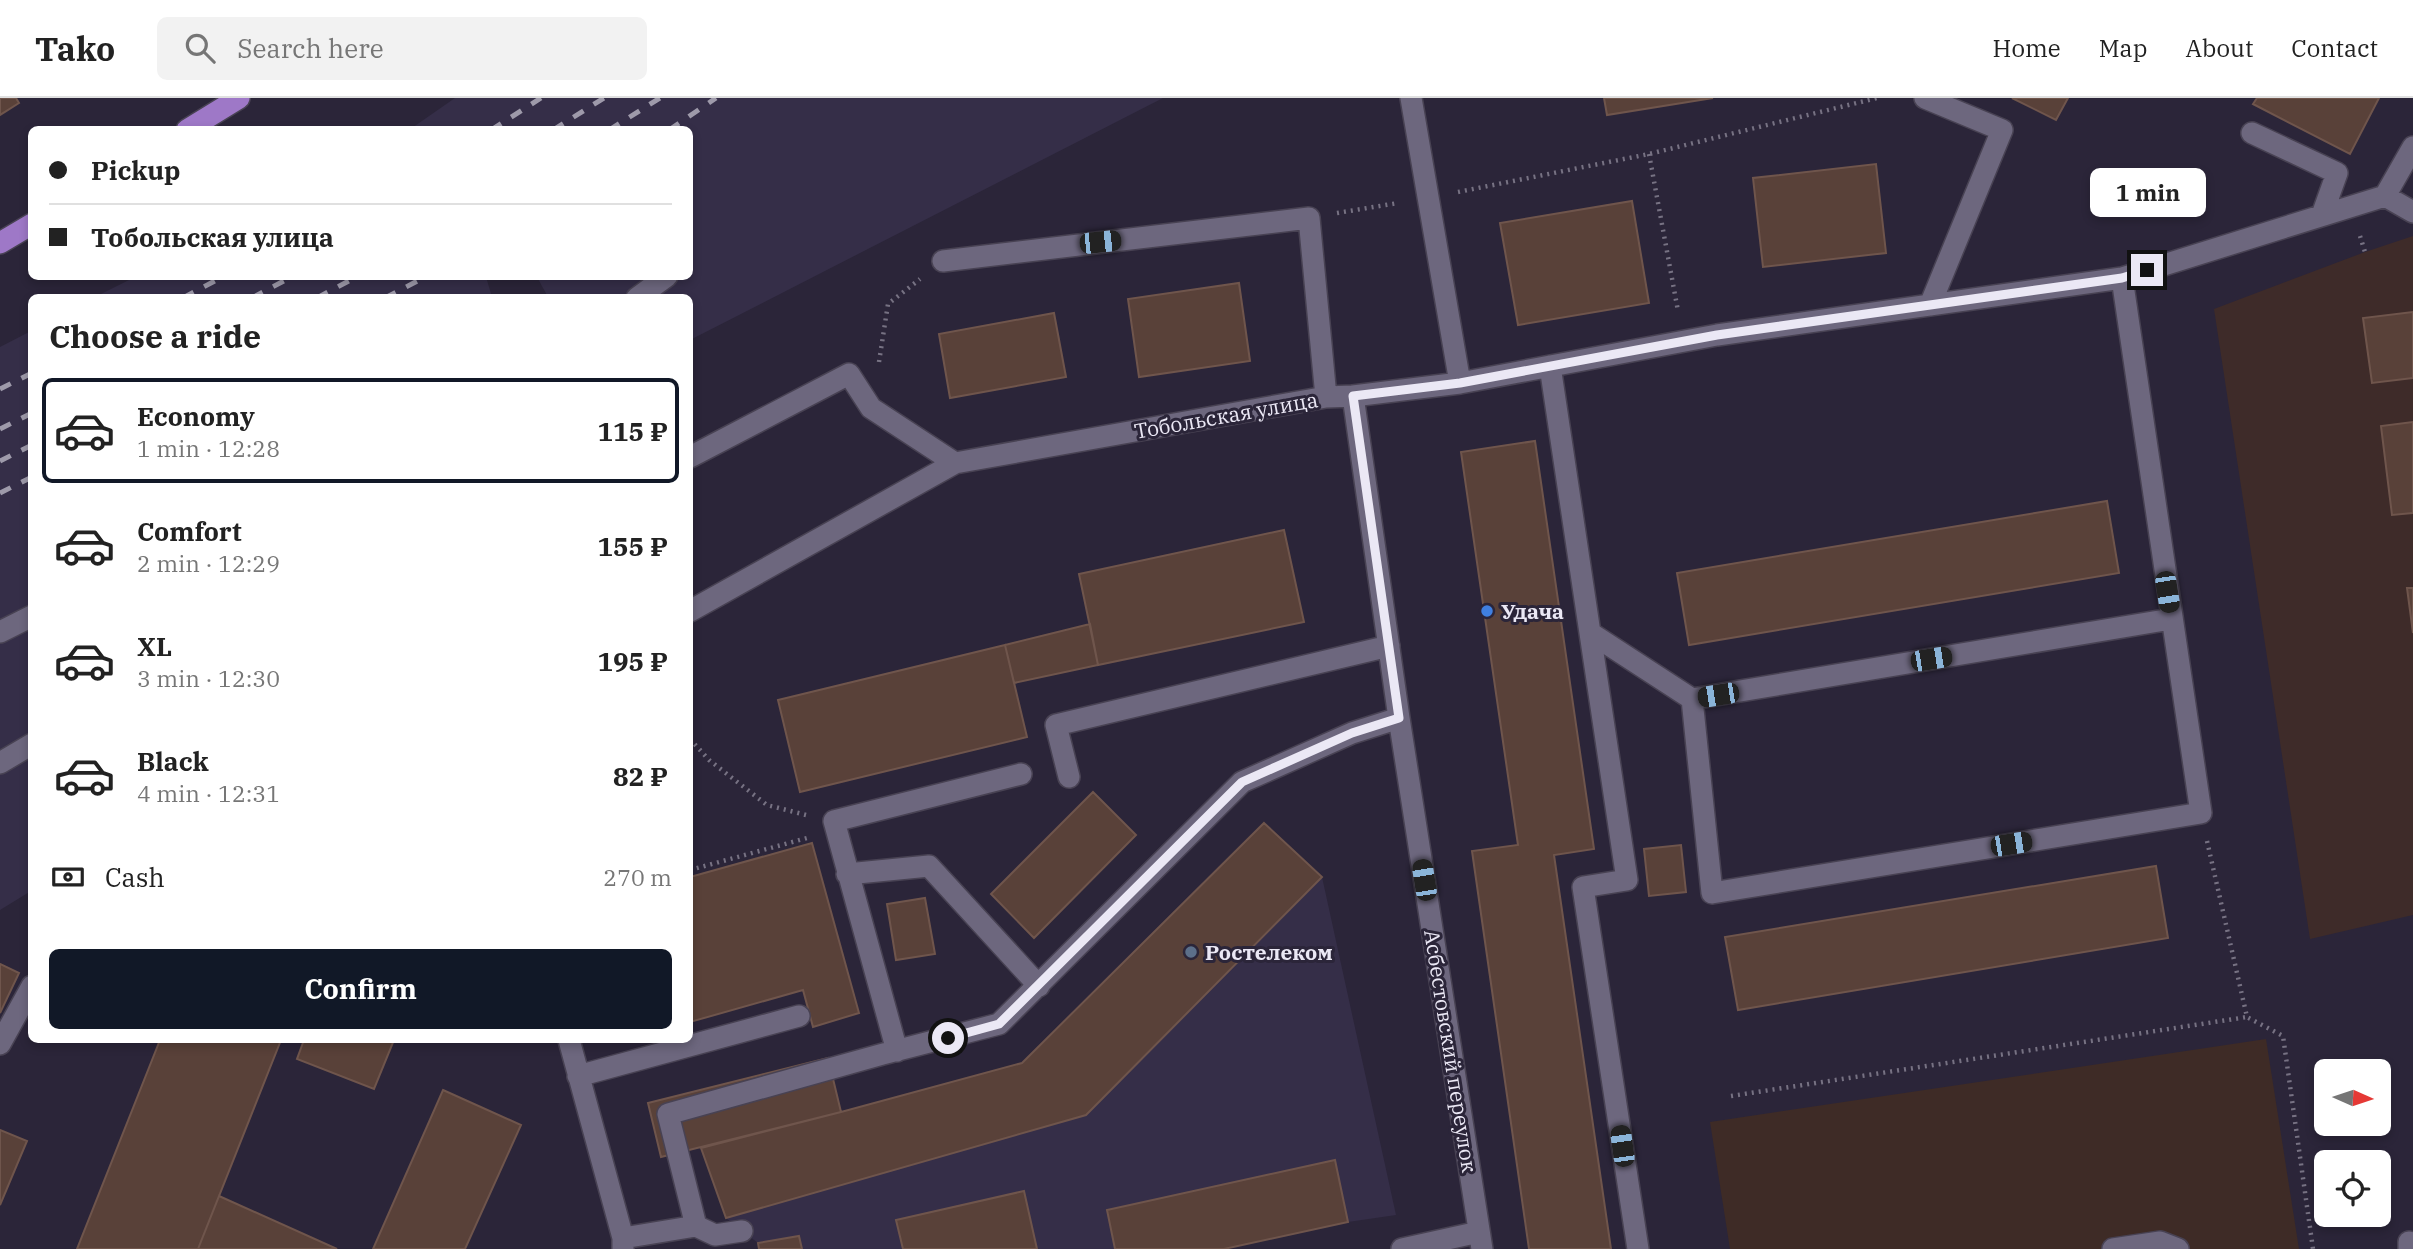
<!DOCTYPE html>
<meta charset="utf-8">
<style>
body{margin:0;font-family:"IBM Plex Serif",serif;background:#f2f2f2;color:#222;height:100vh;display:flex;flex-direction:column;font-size:26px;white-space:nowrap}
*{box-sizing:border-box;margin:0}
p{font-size:23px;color:#767676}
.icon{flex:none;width:38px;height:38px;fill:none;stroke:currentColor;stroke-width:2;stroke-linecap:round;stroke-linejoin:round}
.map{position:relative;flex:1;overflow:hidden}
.drawer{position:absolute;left:28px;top:196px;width:665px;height:749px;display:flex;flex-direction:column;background:#fff;border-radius:10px;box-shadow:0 4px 10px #0003}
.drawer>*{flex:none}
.hud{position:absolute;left:28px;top:28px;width:665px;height:154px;border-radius:10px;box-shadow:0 4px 10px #0003;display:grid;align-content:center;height:154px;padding:0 21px;background:#fff}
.needle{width:46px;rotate:93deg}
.tools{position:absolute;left:2314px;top:961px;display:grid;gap:14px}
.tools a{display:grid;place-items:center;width:77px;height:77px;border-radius:10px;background:#fff;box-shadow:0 4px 10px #0003;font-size:35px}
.end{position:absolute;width:32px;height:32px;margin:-16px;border:9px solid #ebe8f5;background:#111;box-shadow:0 0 0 4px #111}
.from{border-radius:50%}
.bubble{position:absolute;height:49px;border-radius:10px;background:#fff;box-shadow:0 4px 10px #0003;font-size:23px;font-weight:800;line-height:49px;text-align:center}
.car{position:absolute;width:21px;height:42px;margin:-21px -10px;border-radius:9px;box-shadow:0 0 5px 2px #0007;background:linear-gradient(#222 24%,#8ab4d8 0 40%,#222 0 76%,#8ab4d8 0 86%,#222 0)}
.hud b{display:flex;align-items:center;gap:24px;height:66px;font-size:26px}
.hud b+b{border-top:2px solid #e0e0e0}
.hud i{width:18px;height:18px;background:#222}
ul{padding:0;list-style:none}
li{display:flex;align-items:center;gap:21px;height:105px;margin:0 14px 10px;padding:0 7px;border:4px solid transparent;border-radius:10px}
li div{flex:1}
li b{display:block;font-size:26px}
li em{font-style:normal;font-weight:800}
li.active{border-color:#111827}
li>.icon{width:63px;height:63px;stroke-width:1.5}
h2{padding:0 21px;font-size:32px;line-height:84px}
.pay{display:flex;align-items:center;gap:18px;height:77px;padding:0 21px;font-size:26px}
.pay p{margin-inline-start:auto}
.button{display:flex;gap:14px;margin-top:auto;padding:14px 21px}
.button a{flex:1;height:80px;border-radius:10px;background:#111827;color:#fff;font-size:28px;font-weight:800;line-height:80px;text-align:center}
header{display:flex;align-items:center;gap:42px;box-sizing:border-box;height:98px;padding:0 35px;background:#fff;border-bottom:2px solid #e0e0e0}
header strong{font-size:33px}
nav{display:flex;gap:38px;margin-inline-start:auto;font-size:24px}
.search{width:490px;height:63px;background:#f2f2f2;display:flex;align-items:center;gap:18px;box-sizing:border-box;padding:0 24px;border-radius:10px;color:#767676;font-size:26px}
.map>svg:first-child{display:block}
</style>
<header>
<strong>Tako</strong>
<div class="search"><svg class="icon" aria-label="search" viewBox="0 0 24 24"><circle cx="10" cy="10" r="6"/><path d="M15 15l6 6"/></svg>Search here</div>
<nav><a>Home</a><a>Map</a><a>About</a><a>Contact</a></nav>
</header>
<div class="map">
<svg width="2413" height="1151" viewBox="0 0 2413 1151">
<rect width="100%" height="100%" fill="#2b2539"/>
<!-- built -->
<path fill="#352e48" d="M455 0H1163L690 242V200L548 199 537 179 690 178V32H409Z
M135 179H486L492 199H95Z
M31 233V793L0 812V249Z
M1322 779 1396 1117 1348 1124 1224 1151H759L758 1145 726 1120 1086 1017Z"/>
<!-- education -->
<path fill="#3e2b29" d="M2413 138V817L2310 841 2214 211 2365 154Z"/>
<!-- medical -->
<path fill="#3e2b26" d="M2266 941 2299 1151H1730L1710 1024Z"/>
<!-- building -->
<path fill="#594139" stroke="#6f554c" stroke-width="2" d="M0 0H16L19 5 0 17Z
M1604 0H1713L1607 17Z
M2012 0H2068L2056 22Z
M2257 0H2379L2350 56 2253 6Z
M1876 66 1886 155 1763 169 1753 80Z
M1632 103 1649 205 1518 227 1500 125Z
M1239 185 1250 263 1139 279 1128 201Z
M2413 214V280L2372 285 2363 220Z
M1054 215 1066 279 950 300 939 236Z
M2413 324V415L2392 417 2381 328Z
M1535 343 1594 751 1554 757 1611 1151H1529L1472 753 1518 747 1461 354Z
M2107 403 2119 475 1689 547 1677 475Z
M1284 432 1304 524 1098 567 1079 476Z
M2407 490H2413V535Z
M1090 526 1098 567 1014 585 1005 547Z
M1005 547 1027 639 800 694 778 602Z
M1093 694 1136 737 1034 840 991 796Z
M1264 725 1322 779 1086 1017 726 1120 701 1050 841 1014 1022 965Z
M812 745 859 915 813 929 803 892 690 924V779Z
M1681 747 1686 794 1649 798 1644 751Z
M2156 768 2168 840 1738 912 1725 839Z
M925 800 935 856 896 862 887 806Z
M0 866 19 875 0 915Z
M160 942H281L198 1151H77Z
M304 942H394L374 991 297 961Z
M828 960 841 1014 661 1059 648 1005Z
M443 992 521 1027 465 1151H373Z
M0 1032 27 1043 0 1107Z
M1335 1062 1348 1124 1224 1151H1115L1107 1112Z
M1024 1093 1037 1151H903L896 1122Z
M219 1098 337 1151H198Z
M799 1138 802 1151H759L758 1145Z"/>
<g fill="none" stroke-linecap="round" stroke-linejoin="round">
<defs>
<path id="minor" d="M1411 0 1460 285
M1925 0 2002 32 1930 207
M2252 35 2337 75 2322 117
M2385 98 2413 114
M943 163 1309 120 1326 299
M637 200 667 178
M1550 268 1627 782 1583 789 1638 1151
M1353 298 1399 620 1482 1151
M690 359 849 276 871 310 955 365
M690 513 955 365 1326 299 1353 298 1460 285 1717 237 2122 180 2385 98 2413 49
M0 534 32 518
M1592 536 1692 601 2171 521
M1692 601 1712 795 2201 715 2122 180
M0 665 32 646
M1069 679 1056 627 1389 548
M847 776 929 768 1039 888
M569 942 623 1140V1151
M0 946 32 888
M897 953 834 723 1021 676
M578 978 799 918
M696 1128 715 1137 742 1133
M623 1140 696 1128 668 1016 883 956 999 926 1242 684 1352 635 1399 620
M2409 1144V1151
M1402 1151 1479 1134
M2113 1151 2160 1144 2178 1151"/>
<path id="major" d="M187 32 239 0
M0 145 32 126"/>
</defs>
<!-- minor casing -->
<use href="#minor" stroke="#484253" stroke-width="24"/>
<!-- major casing -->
<use href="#major" stroke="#484253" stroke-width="24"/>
<!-- path -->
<path stroke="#777283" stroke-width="4.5" stroke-dasharray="2 5" stroke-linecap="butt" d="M1649 56 1678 213
M1458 94 1649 56 1877 0
M1337 115 1398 105
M2360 138 2365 154
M879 264 888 206 920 181
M690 641 709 662 767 707 806 717
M2207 743 2247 919 2283 938 2313 1151
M690 772 807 740
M1731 998 2247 919"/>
<!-- minor -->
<use href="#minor" stroke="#6d677e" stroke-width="21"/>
<!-- major -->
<use href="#major" stroke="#9e78c7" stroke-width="21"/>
<!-- rail -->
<path stroke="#9e9aaa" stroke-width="5" stroke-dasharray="12 12" stroke-linecap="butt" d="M491 32 541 0
M553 32 604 0
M609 32 660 0
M669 32 716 0
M183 200 224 178
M252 200 293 178
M317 200 358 178
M385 200 427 178
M0 291 32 275
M0 331 32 315
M0 363 32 347
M0 395 32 379"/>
</g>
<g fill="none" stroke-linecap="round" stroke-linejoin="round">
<!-- route -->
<path stroke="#ebe8f5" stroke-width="9" d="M948 940 999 926 1242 684 1352 635 1399 620 1353 298 1460 285 1717 237 2122 180 2147 172"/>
</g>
<!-- markers -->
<circle fill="#3f7fe0" stroke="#2b2539" stroke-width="2.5" cx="1487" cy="513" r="7"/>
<circle fill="#5c6f8a" stroke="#2b2539" stroke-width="2.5" cx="1191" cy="854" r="7"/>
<g text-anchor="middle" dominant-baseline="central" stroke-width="6" stroke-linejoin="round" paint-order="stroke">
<!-- street labels -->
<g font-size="21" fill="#ebe8f5" stroke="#2b2539">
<text transform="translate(1226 317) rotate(-10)">Тобольская улица</text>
<text transform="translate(1451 953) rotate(81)">Асбестовский переулок</text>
</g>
<!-- poi labels -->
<g font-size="21" font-weight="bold" fill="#ebe8f5" stroke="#2b2539" text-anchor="start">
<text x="1501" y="513">Удача</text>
<text x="1205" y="854">Ростелеком</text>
</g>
</g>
</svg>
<div class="tools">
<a><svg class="needle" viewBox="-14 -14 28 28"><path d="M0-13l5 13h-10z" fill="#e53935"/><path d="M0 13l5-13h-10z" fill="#767676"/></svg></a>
<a><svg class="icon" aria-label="locate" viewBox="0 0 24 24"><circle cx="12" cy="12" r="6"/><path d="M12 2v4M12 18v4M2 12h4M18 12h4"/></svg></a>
</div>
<i class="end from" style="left:948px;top:940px"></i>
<i class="end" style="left:2147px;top:172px"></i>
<div class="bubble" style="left:2090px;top:70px;width:116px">1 min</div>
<i class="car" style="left:1100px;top:144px;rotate:84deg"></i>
<i class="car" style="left:2167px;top:494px;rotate:171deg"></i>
<i class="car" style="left:1931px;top:561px;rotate:81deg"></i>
<i class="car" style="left:1718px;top:597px;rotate:261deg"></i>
<i class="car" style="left:2011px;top:746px;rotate:81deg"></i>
<i class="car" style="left:1424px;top:782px;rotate:351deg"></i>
<i class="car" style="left:1622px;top:1048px;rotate:352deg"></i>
<div class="hud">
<b><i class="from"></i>Pickup</b>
<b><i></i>Тобольская улица</b>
</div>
<section class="drawer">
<h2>Choose a ride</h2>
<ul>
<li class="active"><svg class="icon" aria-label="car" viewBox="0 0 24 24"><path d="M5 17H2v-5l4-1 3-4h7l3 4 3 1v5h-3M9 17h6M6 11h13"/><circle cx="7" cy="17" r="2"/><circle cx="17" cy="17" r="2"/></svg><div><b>Economy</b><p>1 min · 12:28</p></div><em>115 ₽</em></li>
<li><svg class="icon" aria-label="car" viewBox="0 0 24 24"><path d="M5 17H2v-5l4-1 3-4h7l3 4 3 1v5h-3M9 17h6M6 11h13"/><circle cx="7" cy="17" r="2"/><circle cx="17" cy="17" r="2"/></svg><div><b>Comfort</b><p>2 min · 12:29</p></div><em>155 ₽</em></li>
<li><svg class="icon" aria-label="car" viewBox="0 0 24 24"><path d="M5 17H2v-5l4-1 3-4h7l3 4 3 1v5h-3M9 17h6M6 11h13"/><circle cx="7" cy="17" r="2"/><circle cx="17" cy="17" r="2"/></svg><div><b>XL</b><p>3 min · 12:30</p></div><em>195 ₽</em></li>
<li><svg class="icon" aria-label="car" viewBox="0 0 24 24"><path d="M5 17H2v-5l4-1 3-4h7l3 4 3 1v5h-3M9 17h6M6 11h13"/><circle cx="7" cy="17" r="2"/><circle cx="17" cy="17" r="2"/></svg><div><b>Black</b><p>4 min · 12:31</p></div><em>82 ₽</em></li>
</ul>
<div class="pay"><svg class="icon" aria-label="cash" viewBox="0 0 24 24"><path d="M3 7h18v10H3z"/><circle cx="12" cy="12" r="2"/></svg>Cash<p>270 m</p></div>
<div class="button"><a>Confirm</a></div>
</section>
</div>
